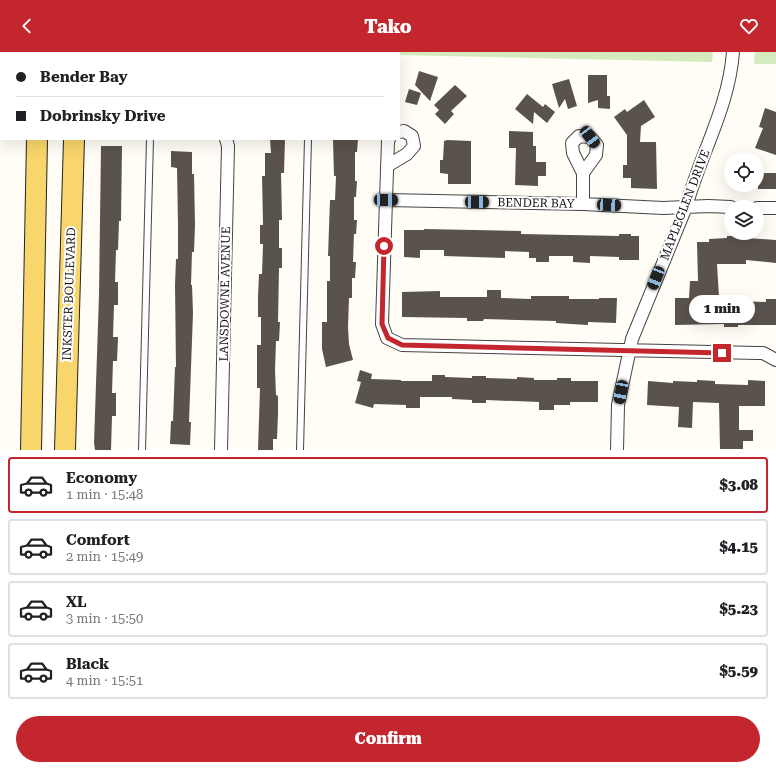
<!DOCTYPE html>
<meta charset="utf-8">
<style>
body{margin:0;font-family:"Roboto Serif",serif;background:#f2f2f2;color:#202124;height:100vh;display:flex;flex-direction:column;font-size:15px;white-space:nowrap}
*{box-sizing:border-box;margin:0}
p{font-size:13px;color:#757577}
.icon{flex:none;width:22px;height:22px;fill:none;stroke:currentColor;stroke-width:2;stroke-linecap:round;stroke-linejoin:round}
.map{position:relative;height:398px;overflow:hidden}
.sheet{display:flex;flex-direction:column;background:#fff;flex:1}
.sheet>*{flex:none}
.banner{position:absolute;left:0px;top:0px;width:400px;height:88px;box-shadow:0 4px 16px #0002;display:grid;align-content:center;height:88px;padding:0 16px;background:#fff}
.buttons{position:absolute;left:724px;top:100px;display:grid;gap:8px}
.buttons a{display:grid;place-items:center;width:40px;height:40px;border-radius:50%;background:#fff;box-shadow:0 4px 16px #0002;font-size:20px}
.end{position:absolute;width:18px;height:18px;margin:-9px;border:5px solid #c4262e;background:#fff;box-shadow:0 0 0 2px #fff}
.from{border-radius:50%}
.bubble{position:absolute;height:28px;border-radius:14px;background:#fff;box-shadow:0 4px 16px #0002;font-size:13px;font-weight:800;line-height:28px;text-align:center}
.car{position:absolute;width:12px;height:24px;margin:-12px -6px;border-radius:5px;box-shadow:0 0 3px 1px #0007;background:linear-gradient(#222 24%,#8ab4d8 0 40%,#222 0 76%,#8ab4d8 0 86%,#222 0)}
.banner b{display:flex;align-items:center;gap:14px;height:38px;font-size:15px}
.banner b+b{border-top:1px solid #e0e0e0}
.banner i{width:10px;height:10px;background:#202124}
ul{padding:7px 0 0;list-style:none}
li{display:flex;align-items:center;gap:12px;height:56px;margin:0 8px 6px;padding:0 8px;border:2px solid #e0e0e0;border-radius:4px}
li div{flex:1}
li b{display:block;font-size:15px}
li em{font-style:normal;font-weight:800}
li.active{border-color:#c4262e}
li>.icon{width:36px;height:36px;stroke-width:1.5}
.primary-button{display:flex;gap:8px;margin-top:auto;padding:8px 16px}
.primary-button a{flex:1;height:46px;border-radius:24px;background:#c4262e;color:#fff;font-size:16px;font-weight:800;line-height:46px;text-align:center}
header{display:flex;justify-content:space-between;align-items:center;height:52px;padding:0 16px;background:#c4262e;color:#fff;font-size:18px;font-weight:800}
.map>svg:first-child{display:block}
</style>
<header><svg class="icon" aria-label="back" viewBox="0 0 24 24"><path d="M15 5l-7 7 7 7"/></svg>Tako<svg class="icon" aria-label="heart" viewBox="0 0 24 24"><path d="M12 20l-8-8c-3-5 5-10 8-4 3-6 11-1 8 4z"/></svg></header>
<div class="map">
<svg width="776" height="398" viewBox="0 0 776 398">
<rect width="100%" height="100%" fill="#fffdf5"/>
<!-- green -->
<path fill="#d5ebbd" d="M317 0H713L712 10 399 3V1Z
M755 0H776V12H754Z"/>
<!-- building -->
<path fill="#5a524d" d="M419 19 438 25 430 49 415 33Z
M588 23H607V44H610V57L598 56V48L588 51Z
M569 27 577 54 568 57 565 47 559 56 552 32Z
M455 33 467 44 451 59 454 62 445 72 435 62 439 58 434 53Z
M409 37 421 41 417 53 405 50Z
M527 42 543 55 545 52 555 60 547 71 534 60 533 72 515 57Z
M644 48 655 65 641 74 640 90H656L657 137 631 136V126H623V113H627V83L614 65 625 57 627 60Z
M765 56 776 60V103L755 96 763 76 759 75Z
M509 79 533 80V94H536V110H546V124H538V134L515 133 516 96H509Z
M270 87H285L284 121H281L282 168H279V196H282V216H279L278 270H280L279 289H276L275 318 276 343 278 344V362L277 387H273V398H258L260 336H257V293H261V265H258V245L259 222H262L263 192H260V173H263L262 124H265V101H271Z
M333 87H358L357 100H355V129H357L356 145H354V168H357L356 182H354L353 210H356L355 226H352V246H349L348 275 349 292 353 308 326 315 322 297V270H327V229H330V204H328L330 148H335L336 124H334Z
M447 88 471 89V132H448V122L440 121V108H443L444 89Z
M101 94H122L121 169H119L118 198H116L115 230H118V253H114L113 285H118L117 309H113L112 341H116V364H112L111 398H95L94 391 99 243Z
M171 99 192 100V122H194L195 173 194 200H192L191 233H192L193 261 189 370H191L190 393 170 392 171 369H173L175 315H176L175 233 176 207H178V173L177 116 171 115Z
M758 121H776V137H758Z
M424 177 521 179V182L619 184V182H631V184H639V208H619V205L590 204V211L573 210V204H549V210H536V206H529V200L505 199V206L444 204V198H420V206L404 205V178H424Z
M727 184H747V186L776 188V211L746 208V212H717L719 245H738V249L766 250V247H776V273H738V275H724V272L675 273V246H689L690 229H698L697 190H709V187L727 186Z
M487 238H501V246L531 247V244H569V247H599V246H617L616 271 588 270V273L571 272 556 271V269L484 267 483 269H467V266L402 265V240L440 239V245H487Z
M360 318 372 322 371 327 401 328V329H432V323H445V325L472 326V324H486V326L517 327V325L534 326V328H557V326H571V329H598V350H570V353H554V358H539V350L486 348V351H472V348L452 347V345H420V356H406V353L374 352 373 356 355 351 361 330 357 329Z
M697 328 715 329V332L748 333V328L765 329V354H739V378H753V389H743V397H720L719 351 693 350 692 376 678 375 679 355 647 353 648 329 673 331V329L697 330Z"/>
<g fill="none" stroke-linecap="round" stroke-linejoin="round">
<defs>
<path id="service" d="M310 1V0
M142 398 150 87
M300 398 308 87"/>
<path id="minor" d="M387 114 407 102 414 94 412 84 404 79 399 80
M386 148 388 89 389 87
M583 152V121L596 103 597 93 590 85 579 84 572 91 573 101 583 121
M731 155 708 154 663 156 583 152 386 148 382 272 387 286 402 293 758 301H763L776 308
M757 156H776
M221 398 228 94 226 87
M617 398 618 353 632 287 686 155C700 103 729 55 733 0"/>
<path id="primary" d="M38 1V0
M78 1V0
M31 398 37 87
M65 398 74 87"/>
</defs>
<!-- service casing -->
<use href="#service" stroke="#444" stroke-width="8"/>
<!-- minor casing -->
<use href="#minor" stroke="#444" stroke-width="14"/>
<!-- primary casing -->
<use href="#primary" stroke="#222" stroke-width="22"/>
<!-- service -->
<use href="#service" stroke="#fff" stroke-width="6"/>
<!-- minor -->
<use href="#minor" stroke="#fff" stroke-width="12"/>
<!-- primary -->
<use href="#primary" stroke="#f9d66b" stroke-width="20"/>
</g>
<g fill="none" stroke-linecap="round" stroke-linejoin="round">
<!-- route -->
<path stroke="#c4262e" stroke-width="5" d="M384 194 382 272 388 286 402 293 722 301"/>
</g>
<g text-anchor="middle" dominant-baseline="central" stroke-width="4" stroke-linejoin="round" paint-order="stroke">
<!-- street labels -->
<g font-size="12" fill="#111" stroke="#fff">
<text transform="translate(536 151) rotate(1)">BENDER BAY</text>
<text transform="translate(685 153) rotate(-69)">MAPLEGLEN DRIVE</text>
<text transform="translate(69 242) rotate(-88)">INKSTER BOULEVARD</text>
<text transform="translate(225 242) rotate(-89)">LANSDOWNE AVENUE</text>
</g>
</g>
</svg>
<div class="buttons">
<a><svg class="icon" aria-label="locate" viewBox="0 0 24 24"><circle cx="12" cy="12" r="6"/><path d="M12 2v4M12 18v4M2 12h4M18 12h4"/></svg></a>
<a><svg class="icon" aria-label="layers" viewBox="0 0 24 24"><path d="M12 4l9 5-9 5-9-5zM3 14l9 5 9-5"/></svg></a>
</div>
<i class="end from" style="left:384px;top:194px"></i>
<i class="end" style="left:722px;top:301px"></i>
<div class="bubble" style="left:689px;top:243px;width:66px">1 min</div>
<i class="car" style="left:590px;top:85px;rotate:143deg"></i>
<i class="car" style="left:386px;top:148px;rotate:91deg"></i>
<i class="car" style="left:477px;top:150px;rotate:91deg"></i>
<i class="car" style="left:609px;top:153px;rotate:93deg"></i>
<i class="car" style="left:656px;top:226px;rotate:202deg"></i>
<i class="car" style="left:621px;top:340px;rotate:191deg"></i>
<div class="banner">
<b><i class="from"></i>Bender Bay</b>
<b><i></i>Dobrinsky Drive</b>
</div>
</div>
<section class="sheet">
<ul>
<li class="active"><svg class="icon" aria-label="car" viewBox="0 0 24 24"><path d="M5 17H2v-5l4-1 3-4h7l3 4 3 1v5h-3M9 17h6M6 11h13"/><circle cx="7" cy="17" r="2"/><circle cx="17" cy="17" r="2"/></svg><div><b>Economy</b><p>1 min · 15:48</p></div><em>$3.08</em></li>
<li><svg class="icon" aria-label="car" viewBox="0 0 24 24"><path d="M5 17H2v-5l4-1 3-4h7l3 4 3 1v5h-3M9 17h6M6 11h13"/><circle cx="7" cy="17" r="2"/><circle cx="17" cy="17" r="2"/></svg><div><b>Comfort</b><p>2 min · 15:49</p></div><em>$4.15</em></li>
<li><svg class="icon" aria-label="car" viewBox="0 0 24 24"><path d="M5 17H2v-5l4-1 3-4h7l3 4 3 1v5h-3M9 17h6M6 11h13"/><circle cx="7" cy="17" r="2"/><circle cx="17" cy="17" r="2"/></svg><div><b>XL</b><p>3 min · 15:50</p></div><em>$5.23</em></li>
<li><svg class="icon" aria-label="car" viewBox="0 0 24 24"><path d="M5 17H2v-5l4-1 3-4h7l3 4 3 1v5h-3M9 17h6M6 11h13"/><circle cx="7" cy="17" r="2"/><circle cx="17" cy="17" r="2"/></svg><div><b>Black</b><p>4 min · 15:51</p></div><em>$5.59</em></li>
</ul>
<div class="primary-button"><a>Confirm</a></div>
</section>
